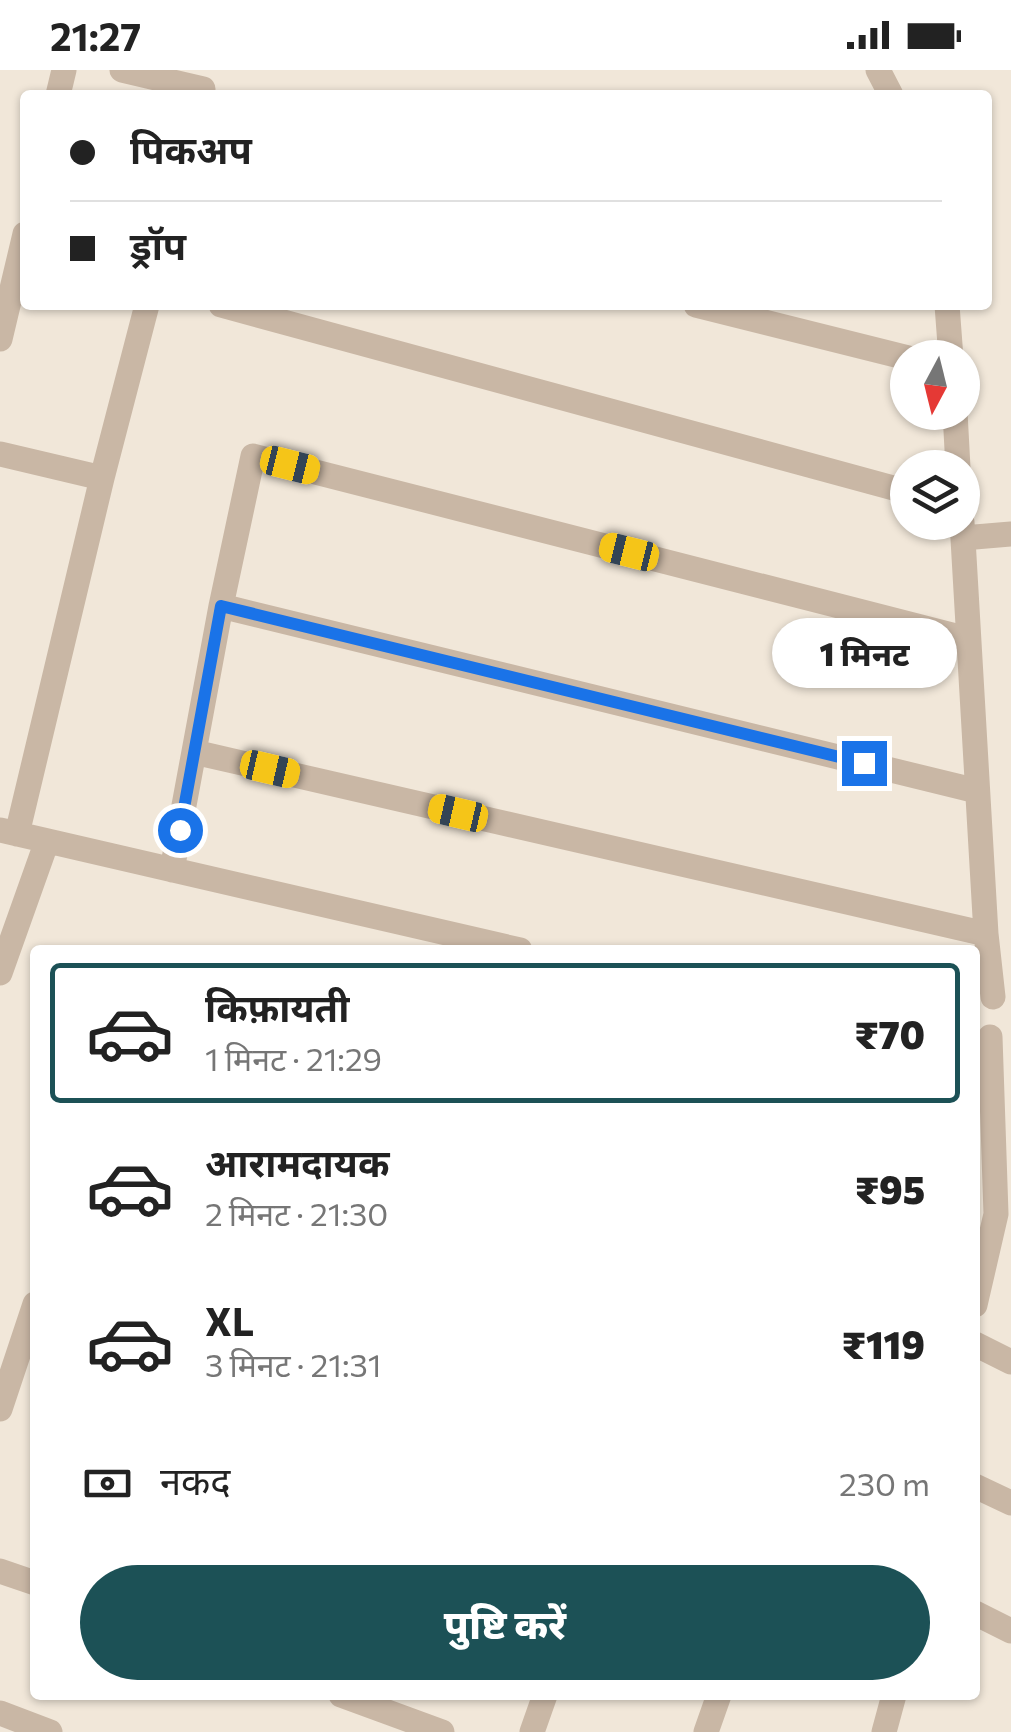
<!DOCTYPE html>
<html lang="hi">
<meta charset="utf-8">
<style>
body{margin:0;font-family:Commissioner,"Noto Sans Devanagari",sans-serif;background:#f6f6f6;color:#222;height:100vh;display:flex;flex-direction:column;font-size:38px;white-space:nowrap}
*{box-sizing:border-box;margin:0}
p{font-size:32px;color:#767676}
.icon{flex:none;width:55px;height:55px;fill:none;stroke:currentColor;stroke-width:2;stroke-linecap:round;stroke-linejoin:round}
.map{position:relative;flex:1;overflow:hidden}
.sheet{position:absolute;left:30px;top:875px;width:950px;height:755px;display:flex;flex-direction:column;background:#fff;border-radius:10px;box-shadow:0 2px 8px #0004}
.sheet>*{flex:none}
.hud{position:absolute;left:20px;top:20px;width:972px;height:220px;border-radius:10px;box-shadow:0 2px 8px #0004;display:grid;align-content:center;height:220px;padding:0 50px;background:#fff}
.needle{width:65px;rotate:187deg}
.tools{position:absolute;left:890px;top:270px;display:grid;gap:20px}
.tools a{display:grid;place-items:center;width:90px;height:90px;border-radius:50%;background:#fff;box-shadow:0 2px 8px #0004;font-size:50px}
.end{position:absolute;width:45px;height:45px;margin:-22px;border:12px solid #1a73e8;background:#fff;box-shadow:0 0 0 5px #fff}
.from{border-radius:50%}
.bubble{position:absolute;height:70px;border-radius:35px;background:#fff;box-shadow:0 2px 8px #0004;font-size:32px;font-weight:800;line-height:70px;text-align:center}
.car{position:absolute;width:30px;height:60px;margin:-30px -15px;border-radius:12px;box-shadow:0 0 8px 2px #0007;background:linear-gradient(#f5c518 24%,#345 0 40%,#f5c518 0 76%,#345 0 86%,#f5c518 0)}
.hud b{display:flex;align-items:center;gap:35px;height:95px;font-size:38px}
.hud b+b{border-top:2px solid #e0e0e0}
.hud i{width:25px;height:25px;background:#222}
ul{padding:18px 0 0;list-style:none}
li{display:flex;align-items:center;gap:30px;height:140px;margin:0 20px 15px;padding:0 30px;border:5px solid transparent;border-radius:10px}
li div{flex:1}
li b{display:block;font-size:38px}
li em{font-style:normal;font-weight:800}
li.current{border-color:#1c5156}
li>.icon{width:90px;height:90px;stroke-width:1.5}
.pay{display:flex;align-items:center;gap:25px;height:110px;padding:0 50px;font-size:38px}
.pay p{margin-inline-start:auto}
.cta{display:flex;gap:20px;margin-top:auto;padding:20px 50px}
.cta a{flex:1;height:115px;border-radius:60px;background:#1c5156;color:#fff;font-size:40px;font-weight:800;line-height:115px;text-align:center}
.status{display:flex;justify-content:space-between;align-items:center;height:70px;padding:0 50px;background:#fff;direction:ltr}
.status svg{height:28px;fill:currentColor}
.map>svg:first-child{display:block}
</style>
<div class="status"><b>21:27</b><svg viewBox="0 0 49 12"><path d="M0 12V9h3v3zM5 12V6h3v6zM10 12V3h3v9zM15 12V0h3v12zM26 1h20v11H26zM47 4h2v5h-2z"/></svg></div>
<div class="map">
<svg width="1011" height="1662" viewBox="0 0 1011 1662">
<rect width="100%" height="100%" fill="#f1e7d9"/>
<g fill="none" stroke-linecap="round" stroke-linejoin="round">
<!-- minor -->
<path stroke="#c9b7a5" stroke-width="25" d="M122 0 203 19 202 25
M878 0 891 25
M58 25 64 0
M221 235 908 422
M696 235 908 288
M947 235 951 288
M0 269 25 164
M955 342 958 398
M0 384 102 408 147 235
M962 452 986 864 993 927
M963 468 1011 464
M221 536 977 721
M194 682 986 864
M0 760 520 880
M17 764 102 408
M172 800 221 536 253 386 968 569
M0 903 47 771
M975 1235 996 1144 990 967
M975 1274 1011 1292
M0 1339 35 1234
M975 1416 1011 1433
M0 1501 35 1513
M975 1543 1011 1561
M341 1625 442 1662
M0 1643 50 1662
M532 1662 545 1625
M706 1662 719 1625
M884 1662 894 1625"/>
</g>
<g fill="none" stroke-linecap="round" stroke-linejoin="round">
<!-- route -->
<path stroke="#1a73e8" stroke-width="12" d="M180 760 221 536 864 693"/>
</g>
</svg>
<div class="tools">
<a><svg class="needle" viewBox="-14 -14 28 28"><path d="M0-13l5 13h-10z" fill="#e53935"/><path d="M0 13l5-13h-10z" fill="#767676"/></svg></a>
<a><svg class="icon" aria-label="layers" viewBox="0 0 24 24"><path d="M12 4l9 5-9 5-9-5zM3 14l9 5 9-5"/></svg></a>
</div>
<i class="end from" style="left:180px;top:760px"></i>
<i class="end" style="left:864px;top:693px"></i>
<div class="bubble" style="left:772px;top:548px;width:185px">1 मिनट</div>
<i class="car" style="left:290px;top:395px;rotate:104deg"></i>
<i class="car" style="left:629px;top:482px;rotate:284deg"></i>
<i class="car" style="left:270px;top:699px;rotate:103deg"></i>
<i class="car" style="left:458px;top:743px;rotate:283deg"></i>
<div class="hud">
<b><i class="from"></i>पिकअप</b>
<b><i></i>ड्रॉप</b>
</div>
<section class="sheet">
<ul>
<li class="current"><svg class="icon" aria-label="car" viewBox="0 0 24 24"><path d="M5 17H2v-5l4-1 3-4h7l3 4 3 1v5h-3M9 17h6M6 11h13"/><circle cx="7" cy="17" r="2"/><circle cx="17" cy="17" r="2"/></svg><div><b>किफ़ायती</b><p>1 मिनट · 21:29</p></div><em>₹70</em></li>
<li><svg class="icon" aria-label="car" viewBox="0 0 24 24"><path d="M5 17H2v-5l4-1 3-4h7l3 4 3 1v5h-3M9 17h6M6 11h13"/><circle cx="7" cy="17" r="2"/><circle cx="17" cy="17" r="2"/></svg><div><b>आरामदायक</b><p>2 मिनट · 21:30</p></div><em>₹95</em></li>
<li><svg class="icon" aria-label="car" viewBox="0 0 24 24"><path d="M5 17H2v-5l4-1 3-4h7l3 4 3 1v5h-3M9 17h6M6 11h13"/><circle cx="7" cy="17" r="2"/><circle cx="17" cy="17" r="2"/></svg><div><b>XL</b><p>3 मिनट · 21:31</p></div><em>₹119</em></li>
</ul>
<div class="pay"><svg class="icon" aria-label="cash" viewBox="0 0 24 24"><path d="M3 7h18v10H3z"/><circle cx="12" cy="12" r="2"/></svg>नकद<p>230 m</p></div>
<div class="cta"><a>पुष्टि करें</a></div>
</section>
</div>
